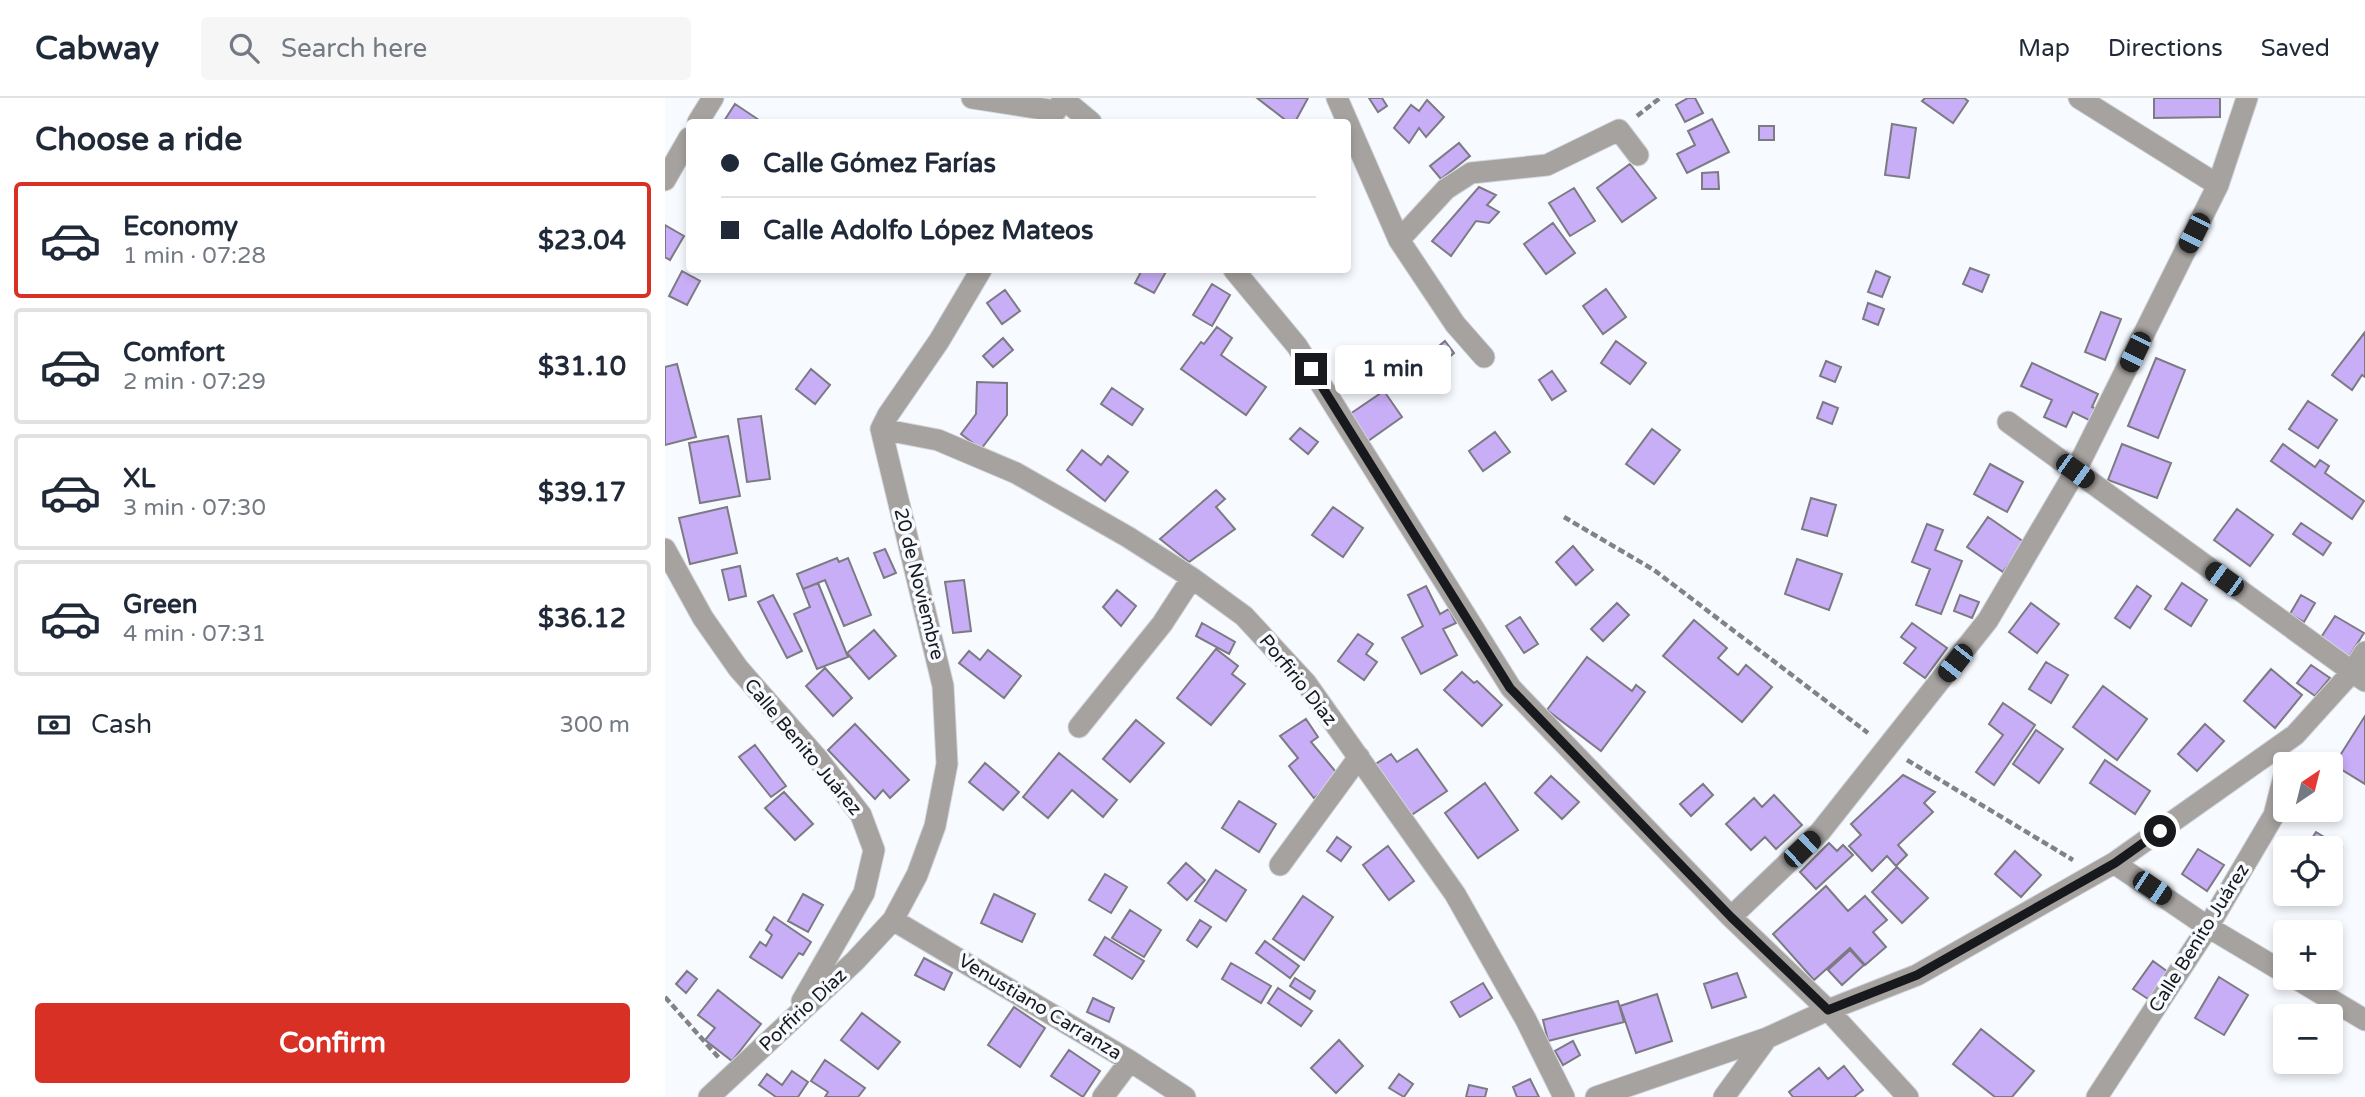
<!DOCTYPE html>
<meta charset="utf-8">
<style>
body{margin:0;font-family:"Varela Round",sans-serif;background:#f6f6f7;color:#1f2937;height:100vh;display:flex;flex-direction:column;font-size:26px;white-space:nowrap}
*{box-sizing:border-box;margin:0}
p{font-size:23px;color:#747a83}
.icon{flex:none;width:38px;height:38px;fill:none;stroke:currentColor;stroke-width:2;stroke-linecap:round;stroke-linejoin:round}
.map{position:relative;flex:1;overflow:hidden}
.sheet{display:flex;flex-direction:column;background:#fff;width:665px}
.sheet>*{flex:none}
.hud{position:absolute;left:21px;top:21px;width:665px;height:154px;border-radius:7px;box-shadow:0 4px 10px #0003;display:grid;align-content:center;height:154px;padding:0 35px;background:#fff}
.needle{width:46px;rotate:35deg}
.fabs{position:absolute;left:1608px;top:654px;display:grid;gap:14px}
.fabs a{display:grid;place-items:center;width:70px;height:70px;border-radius:7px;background:#fff;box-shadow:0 4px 10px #0003;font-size:35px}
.end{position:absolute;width:32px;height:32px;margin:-16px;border:9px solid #18191c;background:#fff;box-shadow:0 0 0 4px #fff}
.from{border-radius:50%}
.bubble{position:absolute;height:49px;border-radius:7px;background:#fff;box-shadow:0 4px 10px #0003;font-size:23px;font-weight:700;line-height:49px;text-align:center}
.car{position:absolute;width:21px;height:42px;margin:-21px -10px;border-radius:9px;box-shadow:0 0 5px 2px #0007;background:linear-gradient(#222 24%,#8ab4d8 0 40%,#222 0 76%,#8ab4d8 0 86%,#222 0)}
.hud b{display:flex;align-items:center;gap:24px;height:66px;font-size:26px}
.hud b+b{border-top:2px solid #e0e1e3}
.hud i{width:18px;height:18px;background:#1f2937}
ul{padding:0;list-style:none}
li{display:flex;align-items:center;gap:21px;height:116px;margin:0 14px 10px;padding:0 21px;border:4px solid #e0e1e3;border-radius:7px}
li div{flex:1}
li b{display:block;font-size:26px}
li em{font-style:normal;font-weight:700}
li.selected{border-color:#d93025}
li>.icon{width:63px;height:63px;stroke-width:1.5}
h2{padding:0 35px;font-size:32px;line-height:84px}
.pay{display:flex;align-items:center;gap:18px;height:77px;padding:0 35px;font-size:26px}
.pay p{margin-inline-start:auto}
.primary-button{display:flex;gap:14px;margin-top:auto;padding:14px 35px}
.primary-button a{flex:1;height:80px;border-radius:7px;background:#d93025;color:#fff;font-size:28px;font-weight:700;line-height:80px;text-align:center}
header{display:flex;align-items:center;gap:42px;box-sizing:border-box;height:98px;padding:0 35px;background:#fff;border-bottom:2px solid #e0e1e3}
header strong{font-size:33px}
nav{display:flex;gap:38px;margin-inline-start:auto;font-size:24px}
.search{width:490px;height:63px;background:#f6f6f7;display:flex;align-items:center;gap:18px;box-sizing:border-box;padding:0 24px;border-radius:7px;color:#747a83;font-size:26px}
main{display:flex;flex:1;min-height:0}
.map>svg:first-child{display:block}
</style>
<header>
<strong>Cabway</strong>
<div class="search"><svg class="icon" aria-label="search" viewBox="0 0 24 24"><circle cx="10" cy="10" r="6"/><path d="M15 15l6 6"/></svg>Search here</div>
<nav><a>Map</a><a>Directions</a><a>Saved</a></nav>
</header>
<main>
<section class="sheet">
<h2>Choose a ride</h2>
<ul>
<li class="selected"><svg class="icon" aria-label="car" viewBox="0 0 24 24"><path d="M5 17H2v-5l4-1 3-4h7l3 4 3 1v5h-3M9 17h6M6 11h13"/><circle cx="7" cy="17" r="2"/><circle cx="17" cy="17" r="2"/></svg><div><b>Economy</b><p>1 min · 07:28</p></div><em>$23.04</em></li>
<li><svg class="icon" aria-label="car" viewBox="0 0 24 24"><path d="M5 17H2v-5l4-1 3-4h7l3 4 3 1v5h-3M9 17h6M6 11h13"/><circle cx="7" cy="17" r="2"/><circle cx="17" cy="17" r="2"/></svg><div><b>Comfort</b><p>2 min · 07:29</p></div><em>$31.10</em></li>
<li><svg class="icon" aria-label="car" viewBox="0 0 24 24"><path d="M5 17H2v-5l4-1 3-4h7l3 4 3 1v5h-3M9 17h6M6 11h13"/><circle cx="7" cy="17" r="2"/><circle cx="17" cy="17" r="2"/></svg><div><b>XL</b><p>3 min · 07:30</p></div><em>$39.17</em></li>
<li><svg class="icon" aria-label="car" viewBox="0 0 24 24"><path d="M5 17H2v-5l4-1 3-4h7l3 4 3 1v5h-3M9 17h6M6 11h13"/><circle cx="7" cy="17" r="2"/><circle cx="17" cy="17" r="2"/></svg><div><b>Green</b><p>4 min · 07:31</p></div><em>$36.12</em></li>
</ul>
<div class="pay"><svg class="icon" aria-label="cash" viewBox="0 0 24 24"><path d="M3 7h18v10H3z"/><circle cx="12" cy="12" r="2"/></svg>Cash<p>300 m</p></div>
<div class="primary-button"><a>Confirm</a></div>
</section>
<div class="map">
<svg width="1700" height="999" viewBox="0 0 1700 999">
<rect width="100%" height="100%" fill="#f7faff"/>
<!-- building -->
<path fill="#c8aef6" stroke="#7c7a82" stroke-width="2" d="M592 0H643L630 24H623Z
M704 0H717L722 8 713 14Z
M1023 0H1030L1038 15 1020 24 1011 7Z
M1260 0H1299L1303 3 1288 25 1257 3Z
M1489 0H1555V19L1489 20Z
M762 2 779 19 761 39 754 30 744 45 729 30 746 7 754 13Z
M70 6 97 24 59 23Z
M1047 21 1064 54 1022 75 1012 56 1030 47 1023 33Z
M1227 26 1251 30 1244 80 1220 77Z
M1094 28H1109V42H1094Z
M794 45 805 58 776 81 765 68Z
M965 66 991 100 957 124 932 90Z
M1053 74 1054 91H1037V75Z
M814 89 831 97 822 107 834 114 824 125 811 123 786 158 767 143Z
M909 90 930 123 905 138 884 105Z
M888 125 910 155 881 176 859 146Z
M0 127 19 138 5 162 0 159Z
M1305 170 1324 177 1317 194 1298 186Z
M477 172H502L489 195 470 185Z
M17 173 35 183 22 207 4 198Z
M1211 173 1225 179 1217 199 1203 194Z
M547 186 565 197 547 228 528 217Z
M941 191 961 219 938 236 918 208Z
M340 192 355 213 337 226 322 205Z
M1203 205 1219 211 1213 227 1198 221Z
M1436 214 1456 221 1440 262 1420 254Z
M552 229 567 240 556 257 601 289 581 317 516 271 536 244 539 246Z
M1700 234V279L1697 277 1687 292 1667 277Z
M338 240 348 252 328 269 318 258Z
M780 243 789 255 767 274 757 262Z
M951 243 981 265 965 286 936 265Z
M1491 260 1520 272 1493 340 1463 328Z
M1161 263 1176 269 1170 284 1155 278Z
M1367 265 1433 296 1427 309 1434 312 1428 324 1408 314 1401 329 1379 319 1387 302 1356 288Z
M12 266 31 339 0 347V269Z
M146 271 165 287 150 306 131 291Z
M887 273 901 293 887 302 874 282Z
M312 284 342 285V317L316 351 296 336 311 316Z
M447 290 478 311 467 327 436 306Z
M719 293 737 319 703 343 685 316Z
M1643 303 1672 322 1653 350 1624 331Z
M1158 304 1173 310 1167 326 1152 320Z
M96 318 105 381 82 384 73 321Z
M635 330 653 344 643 356 625 341Z
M987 331 1015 352 989 386 961 366Z
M830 334 845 354 818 373 804 353Z
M63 338 75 398 35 405 24 345Z
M1457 346 1506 365 1492 400 1443 382Z
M1618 346 1650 369 1655 362 1664 368 1660 375 1699 403 1687 421 1606 363Z
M417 352 436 367 443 358 463 374 440 403 402 372Z
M1325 366 1358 384 1342 414 1309 396Z
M551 392 560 401 551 409 570 431 524 464 495 441Z
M1146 400 1171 407 1162 438 1137 431Z
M62 409 72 455 25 466 14 420Z
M668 409 698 430 678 459 647 437Z
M1572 411 1608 437 1585 468 1549 442Z
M1323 419 1359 444 1338 474 1302 449Z
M1636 425 1666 445 1658 457 1628 436Z
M1262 426 1278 432 1270 452 1297 463 1276 516 1251 507 1265 471 1247 464Z
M908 448 928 472 911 487 891 464Z
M220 451 231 475 219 480 209 455Z
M172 460 174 464 183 460 206 517 179 528 160 482 138 491 132 476Z
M1132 461 1177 476 1164 512 1120 496Z
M75 468 81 498 64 502 57 472Z
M299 482 306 533 288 535 280 484Z
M153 485 183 559 152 571 129 516 145 509 138 491Z
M1517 485 1542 502 1526 528 1500 511Z
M761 488 775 516 784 511 791 525 778 531 792 557 756 576 737 540 758 528 743 497Z
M1472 488 1486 498 1465 530 1450 520Z
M452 492 471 508 456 528 438 509Z
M108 497 137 553 122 560 93 504Z
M1295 497 1314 504 1307 520 1289 513Z
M1636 497 1650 505 1639 524 1625 516Z
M952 505 964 517 938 543 926 531Z
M1366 505 1394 526 1372 555 1344 534Z
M1670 518 1699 535 1682 562 1653 544Z
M855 519 873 546 859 555 841 528Z
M1029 522 1062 550 1053 560 1073 577 1081 567 1107 589 1077 624 998 558Z
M537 525 570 544 564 556 531 538Z
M1247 525 1282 550 1260 580 1239 565 1251 550 1236 539Z
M209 532 231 558 204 581 182 555Z
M693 536 708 546 701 556 712 564 699 582 673 563Z
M551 551 573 568 567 576 580 586 546 627 512 600Z
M323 552 356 578 339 600 294 565 304 553 315 562Z
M922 559 967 593 971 587 980 594 936 653 882 612Z
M1381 564 1403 577 1386 605 1364 591Z
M1646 567 1665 580 1650 598 1632 585Z
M160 570 187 600 168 618 141 588Z
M1606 571 1637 597 1610 630 1579 603Z
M797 574 809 585 812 583 837 607 817 628 779 592Z
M1438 588 1482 621 1452 662 1408 629Z
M1338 605 1370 627 1329 687 1311 674 1338 637 1324 626Z
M1700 618V686L1669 667Z
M641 621 653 639 646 644 676 680 649 700 624 668 633 660 615 638Z
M471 622 499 645 465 684 438 661Z
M190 626 244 682 225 700 218 692 210 701 163 652Z
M1540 626 1559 643 1532 673 1513 656Z
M1371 632 1398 651 1374 685 1348 666Z
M90 647 121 688 106 699 74 659Z
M752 651 782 693 745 718 709 667 726 656 732 664Z
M394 655 452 702 438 719 407 692 383 720 358 699Z
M1440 662 1485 693 1470 716 1425 685Z
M320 665 354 694 338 712 304 684Z
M1238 677 1270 694 1259 705 1268 714 1233 747 1242 757 1231 768 1222 758 1207 773 1184 748 1196 737 1186 726Z
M886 678 914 704 897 721 870 695Z
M820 685 853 732 813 760 780 715Z
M1038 686 1048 697 1026 718 1015 706Z
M119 694 148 726 130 742 100 710Z
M1109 697 1137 727 1111 751 1100 739 1086 752 1061 726 1089 700 1097 709Z
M574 703 611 726 594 754 557 730Z
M1651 734 1677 750 1666 768V751H1640Z
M672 739 686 749 676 763 662 753Z
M1164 745 1172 753 1178 747 1188 757 1151 791 1135 774Z
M723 748 749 783 724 802 698 767Z
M1533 751 1559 767 1542 793 1517 776Z
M1350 753 1376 777 1356 799 1330 776Z
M521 765 540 782 522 802 503 785Z
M1232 769 1263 800 1237 825 1207 794Z
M551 772 581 792 561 823 530 803Z
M440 776 462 789 446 815 424 802Z
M1161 788 1183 813 1200 798 1222 822 1208 834 1221 849 1200 867 1185 850 1149 882 1108 836Z
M138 796 158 807 143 834 123 823Z
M329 796 370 816 357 844 316 825Z
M638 798 668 819 639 862 608 841Z
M465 812 496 832 479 859 447 840Z
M109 819 146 844 138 857 134 855 117 880 85 859 95 844 101 848 107 837 101 832Z
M535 822 546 829 532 849 522 842Z
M440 839 479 863 467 881 429 857Z
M600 843 634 868 625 880 591 855Z
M1185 852 1199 867 1177 887 1163 872Z
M259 860 287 875 279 892 250 877Z
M1488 863 1503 874 1483 901 1468 891Z
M566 865 606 888 596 905 557 881Z
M22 873 32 881 21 895 11 886Z
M1072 875 1081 899 1047 910 1039 886Z
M1554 879 1583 897 1559 937 1530 920Z
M630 880 650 893 645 901 625 888Z
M818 885 827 900 795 919 786 904Z
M613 890 647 913 636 928 603 905Z
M53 892 96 926 67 963 40 942 50 930 33 917Z
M992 896 1007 943 971 955 955 908Z
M428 900 449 910 444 924 422 914Z
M953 903 959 924 883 943 878 922Z
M349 909 380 930 355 969 323 947Z
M197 915 235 944 213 971 176 942Z
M1316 931 1369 973 1347 999H1330L1288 966Z
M674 942 698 968 671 995 646 970Z
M908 943 915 957 898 967 890 953Z
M404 952 435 973 418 999 386 978Z
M160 962 200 990 193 999H160L163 994 146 983Z
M1179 968 1198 992 1189 999H1128L1124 994 1154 970 1163 981Z
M127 973 143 984 133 999H111L94 987 102 976 117 987Z
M734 976 748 986 739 999 724 990Z
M865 981 874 999H852L848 989Z
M804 987 822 991 820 999H801Z"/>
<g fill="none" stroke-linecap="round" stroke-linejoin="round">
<defs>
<path id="minor" d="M307 0 391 13
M397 0 426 24
M672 0 734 142 790 226 819 259
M1414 0 1553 87
M33 24 48 0
M0 82 24 40
M734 142 781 91 806 75 882 67 954 32 973 57
M569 172 632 248 846 590 1066 819 1163 912 1243 999
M1343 324 1700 583
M216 331 273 342 351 375 463 439 527 480 579 518 641 585 790 796 861 922 899 999
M0 451 38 520 73 570 153 661 196 717 209 752 199 795 137 903
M414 629 497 526 527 480
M1449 765 1543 829 1620 875
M615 767 694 659
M1066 819 1155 734 1323 522 1410 374 1553 87 1582 0
M228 822 465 963 520 999
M1630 880 1700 922
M44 999 190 863 228 822 252 777 270 728 282 666 278 588 216 331 223 317 274 243 316 172
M438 999 465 963
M931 999 1102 940 1163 912 1252 877 1449 765 1630 637 1687 574 1700 554
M1059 999 1102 940
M1432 999 1543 829 1609 717 1620 674"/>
</defs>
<!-- minor casing -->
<use href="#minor" stroke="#d3d6db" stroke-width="23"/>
<!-- path -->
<path stroke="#818387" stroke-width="4.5" stroke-dasharray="7 3.5" stroke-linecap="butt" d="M972 18 995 0
M899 419 989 472 1203 635
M1242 662 1408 762
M0 899 54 960"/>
<!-- minor -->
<use href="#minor" stroke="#a6a2a0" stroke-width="21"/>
</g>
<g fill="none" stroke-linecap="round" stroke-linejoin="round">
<!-- route -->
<path stroke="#18191c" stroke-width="9" d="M646 271 845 590 1066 819 1163 912 1252 877 1450 765 1495 733"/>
</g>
<g text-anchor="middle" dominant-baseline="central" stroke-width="7" stroke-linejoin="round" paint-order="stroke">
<!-- street labels -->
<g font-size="19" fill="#18191c" stroke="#f7faff">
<text transform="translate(254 486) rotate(76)">20 de Noviembre</text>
<text transform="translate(633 582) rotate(51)">Porfirio Díaz</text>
<text transform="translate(138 649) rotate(50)">Calle Benito Juárez</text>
<text transform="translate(1534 840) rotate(-58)">Calle Benito Juárez</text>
<text transform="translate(375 909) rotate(31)">Venustiano Carranza</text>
<text transform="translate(138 912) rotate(-43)">Porfirio Díaz</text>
</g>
</g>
</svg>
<div class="fabs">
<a><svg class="needle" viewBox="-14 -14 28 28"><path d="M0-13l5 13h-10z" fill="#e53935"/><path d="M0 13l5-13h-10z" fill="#747a83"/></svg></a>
<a><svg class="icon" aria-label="locate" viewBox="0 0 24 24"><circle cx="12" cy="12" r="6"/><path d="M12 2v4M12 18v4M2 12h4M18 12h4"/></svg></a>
<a>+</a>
<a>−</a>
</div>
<i class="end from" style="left:1495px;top:733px"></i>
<i class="end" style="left:646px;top:271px"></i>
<div class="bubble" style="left:670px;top:247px;width:116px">1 min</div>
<i class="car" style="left:1529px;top:135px;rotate:207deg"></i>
<i class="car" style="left:1470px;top:254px;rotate:206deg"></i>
<i class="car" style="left:1410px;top:373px;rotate:126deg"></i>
<i class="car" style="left:1559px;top:481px;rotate:306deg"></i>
<i class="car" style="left:1290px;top:565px;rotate:218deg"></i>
<i class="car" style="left:1137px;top:751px;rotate:46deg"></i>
<i class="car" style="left:1487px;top:790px;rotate:124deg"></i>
<div class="hud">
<b><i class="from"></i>Calle Gómez Farías</b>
<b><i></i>Calle Adolfo López Mateos</b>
</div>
</div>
</main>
